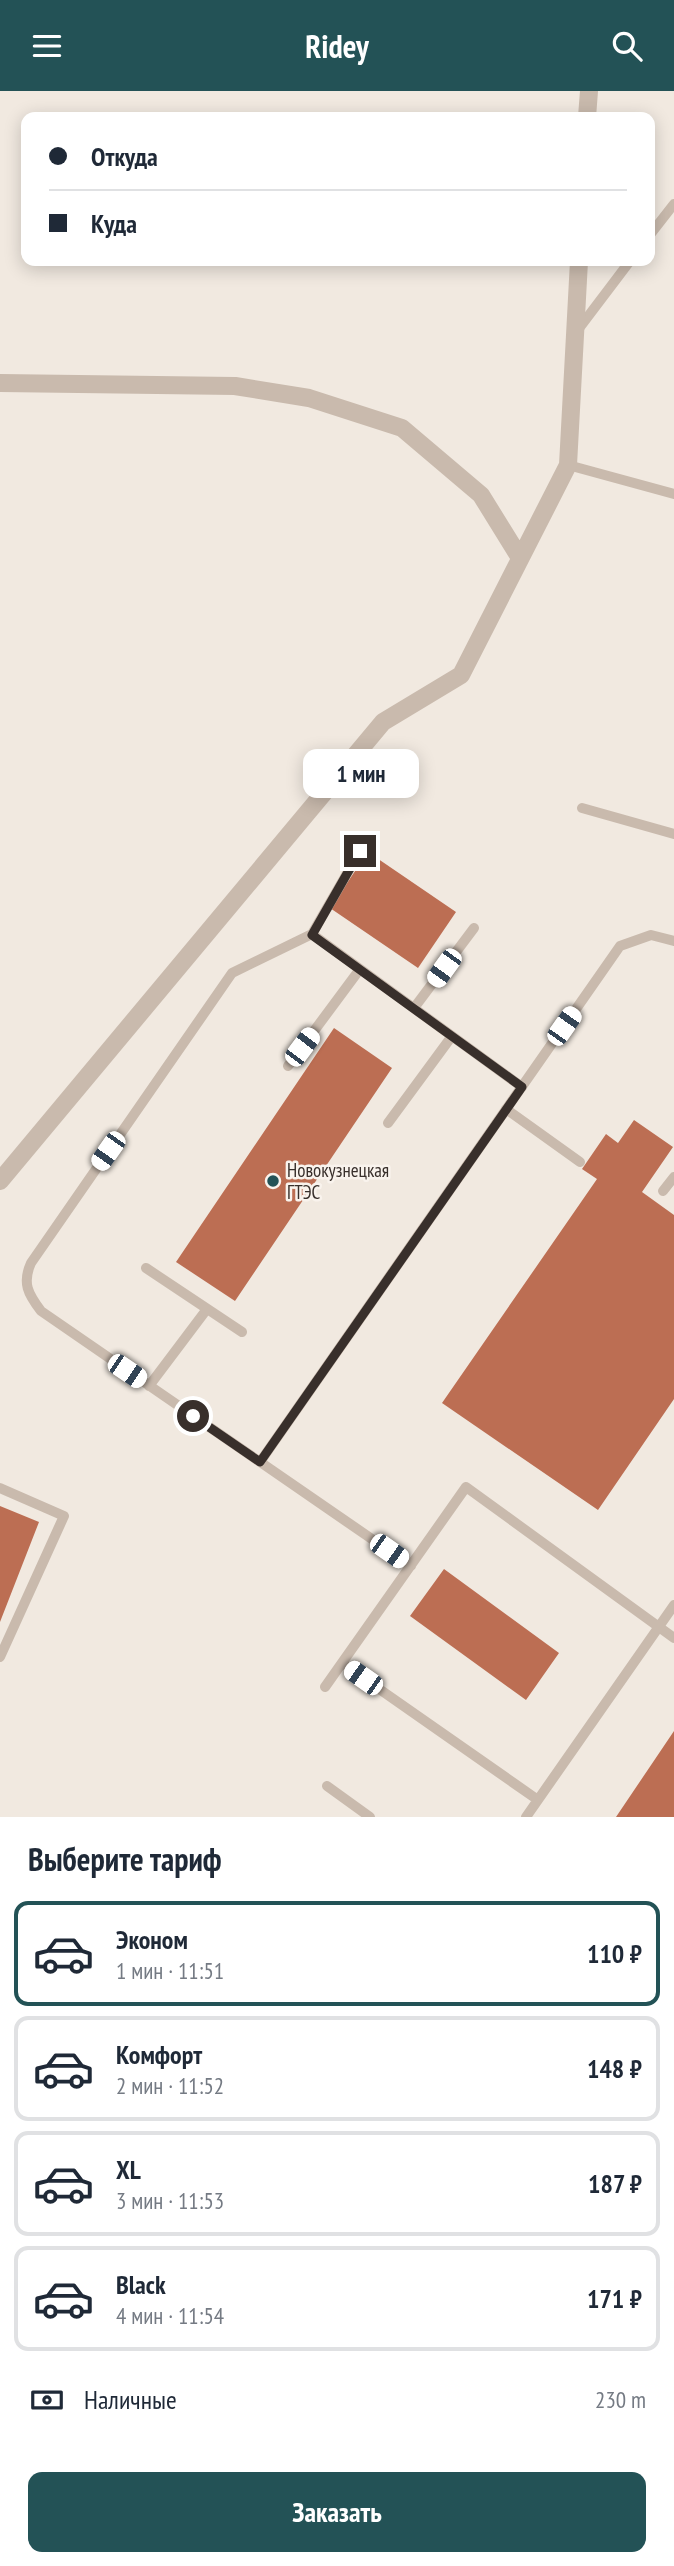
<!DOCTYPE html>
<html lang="ru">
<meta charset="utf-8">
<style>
body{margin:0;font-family:"PT Sans Narrow",sans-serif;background:#f6f6f7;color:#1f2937;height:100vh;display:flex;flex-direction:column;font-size:26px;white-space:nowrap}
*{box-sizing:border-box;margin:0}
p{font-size:23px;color:#747a83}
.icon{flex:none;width:38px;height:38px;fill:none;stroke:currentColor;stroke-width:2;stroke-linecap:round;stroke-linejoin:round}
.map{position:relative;height:1726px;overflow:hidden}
.sheet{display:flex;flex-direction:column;background:#fff;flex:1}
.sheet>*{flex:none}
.hud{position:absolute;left:21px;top:21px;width:634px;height:154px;border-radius:14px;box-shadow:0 4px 18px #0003;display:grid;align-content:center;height:154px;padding:0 28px;background:#fff}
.end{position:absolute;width:32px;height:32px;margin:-16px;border:9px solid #382f2b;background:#fff;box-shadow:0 0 0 4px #fff}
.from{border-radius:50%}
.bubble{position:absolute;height:49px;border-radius:14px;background:#fff;box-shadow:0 4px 18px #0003;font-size:23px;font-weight:600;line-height:49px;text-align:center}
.car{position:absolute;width:21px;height:42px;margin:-21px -10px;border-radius:9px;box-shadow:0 0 5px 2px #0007;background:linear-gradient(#fff 24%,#345 0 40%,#fff 0 76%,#345 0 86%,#fff 0)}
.hud b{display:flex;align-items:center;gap:24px;height:66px;font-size:26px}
.hud b+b{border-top:2px solid #e0e1e3}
.hud i{width:18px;height:18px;background:#1f2937}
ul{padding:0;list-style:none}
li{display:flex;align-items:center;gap:21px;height:105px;margin:0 14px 10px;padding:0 14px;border:4px solid #e0e1e3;border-radius:14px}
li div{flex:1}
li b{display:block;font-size:26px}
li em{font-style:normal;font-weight:600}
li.on{border-color:#235256}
li>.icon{width:63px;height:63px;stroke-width:1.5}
h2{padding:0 28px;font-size:32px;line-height:84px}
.pay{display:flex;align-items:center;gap:18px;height:77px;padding:0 28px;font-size:26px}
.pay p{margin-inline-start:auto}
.action{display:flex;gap:14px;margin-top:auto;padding:14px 28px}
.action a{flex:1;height:80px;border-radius:14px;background:#235256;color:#fff;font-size:28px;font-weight:600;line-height:80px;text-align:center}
header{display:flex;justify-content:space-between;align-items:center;height:91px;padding:0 28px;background:#235256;color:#fff;font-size:32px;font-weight:600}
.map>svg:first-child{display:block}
</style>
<header><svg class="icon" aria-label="menu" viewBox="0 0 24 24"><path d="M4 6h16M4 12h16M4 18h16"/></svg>Ridey<svg class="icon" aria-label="search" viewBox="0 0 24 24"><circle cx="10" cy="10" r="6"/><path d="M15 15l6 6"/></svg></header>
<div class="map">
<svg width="674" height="1726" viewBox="0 0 674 1726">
<rect width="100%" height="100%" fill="#f1e9e0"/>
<!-- building -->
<path fill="#bc6e53" d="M368 761 456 821 418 877 330 817Z
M334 937 392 977 235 1210 176 1171Z
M634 1029 673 1056 642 1101 674 1124V1308L598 1419 442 1312 597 1088 582 1078 606 1043 618 1052Z
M0 1415 39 1431 0 1531Z
M444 1478 559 1562 526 1609 410 1525Z
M674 1640V1726H616Z"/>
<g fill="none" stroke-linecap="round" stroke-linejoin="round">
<!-- service -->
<path stroke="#c9baad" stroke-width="10" d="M649 145 674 113
M577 240 630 170
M568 374 674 403
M582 717 674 743
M360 760 312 843 232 882 31 1172C22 1192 28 1203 41 1220L411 1475
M312 843 522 996
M414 917 474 837
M288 975 360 878
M506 1018 580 1071
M388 1032 452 945
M663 1100 674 1086
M146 1177 242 1241
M149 1295 207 1218
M260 1371 620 855 651 844 674 850
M0 1397 64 1425 0 1566
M342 1572 538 1709
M325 1596 466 1396 674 1547
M327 1695 370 1726
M526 1726 674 1514"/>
<!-- minor -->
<path stroke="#c9baad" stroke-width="18" d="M587 26 589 0
M0 292 235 295 309 307 402 337 481 404 520 467
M0 1090 383 631 461 584 568 374 579 170"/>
</g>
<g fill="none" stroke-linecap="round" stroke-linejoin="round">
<!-- route -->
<path stroke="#382f2b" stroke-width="9" d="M193 1325 260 1371 522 996 312 844 360 760"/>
</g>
<!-- markers -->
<circle fill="#235256" stroke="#f9f3ed" stroke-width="2.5" cx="273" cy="1090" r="7"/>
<g text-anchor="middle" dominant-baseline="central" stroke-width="5" stroke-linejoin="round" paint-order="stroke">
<!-- poi labels -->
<g font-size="19" fill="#382f2b" stroke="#f9f3ed" text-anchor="start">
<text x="287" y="1079">Новокузнецкая<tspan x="287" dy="22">ГТЭС</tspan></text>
</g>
</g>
</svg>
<i class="end from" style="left:193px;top:1325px"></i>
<i class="end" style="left:360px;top:760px"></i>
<div class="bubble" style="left:303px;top:658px;width:116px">1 мин</div>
<i class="car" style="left:444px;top:877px;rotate:216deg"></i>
<i class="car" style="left:564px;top:935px;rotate:35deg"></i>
<i class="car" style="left:302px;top:956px;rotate:37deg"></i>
<i class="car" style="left:108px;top:1060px;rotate:215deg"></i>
<i class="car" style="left:127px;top:1280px;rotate:124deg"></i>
<i class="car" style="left:389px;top:1460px;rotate:125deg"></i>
<i class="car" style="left:363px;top:1587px;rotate:305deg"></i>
<div class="hud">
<b><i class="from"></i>Откуда</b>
<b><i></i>Куда</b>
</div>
</div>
<section class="sheet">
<h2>Выберите тариф</h2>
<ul>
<li class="on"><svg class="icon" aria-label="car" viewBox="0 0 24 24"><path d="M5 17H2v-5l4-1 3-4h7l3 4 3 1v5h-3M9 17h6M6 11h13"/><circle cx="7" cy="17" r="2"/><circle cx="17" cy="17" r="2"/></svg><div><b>Эконом</b><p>1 мин · 11:51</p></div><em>110 ₽</em></li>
<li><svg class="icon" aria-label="car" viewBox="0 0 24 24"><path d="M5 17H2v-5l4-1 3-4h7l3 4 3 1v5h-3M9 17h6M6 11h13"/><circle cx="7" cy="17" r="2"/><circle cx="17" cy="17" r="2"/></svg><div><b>Комфорт</b><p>2 мин · 11:52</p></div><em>148 ₽</em></li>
<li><svg class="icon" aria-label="car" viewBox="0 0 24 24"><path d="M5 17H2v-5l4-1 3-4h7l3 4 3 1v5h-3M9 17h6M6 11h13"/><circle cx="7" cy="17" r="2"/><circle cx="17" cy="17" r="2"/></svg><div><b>XL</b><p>3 мин · 11:53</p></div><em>187 ₽</em></li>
<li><svg class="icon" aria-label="car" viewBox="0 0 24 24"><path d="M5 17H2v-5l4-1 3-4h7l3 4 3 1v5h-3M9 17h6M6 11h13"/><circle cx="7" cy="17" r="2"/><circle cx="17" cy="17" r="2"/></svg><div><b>Black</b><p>4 мин · 11:54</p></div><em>171 ₽</em></li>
</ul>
<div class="pay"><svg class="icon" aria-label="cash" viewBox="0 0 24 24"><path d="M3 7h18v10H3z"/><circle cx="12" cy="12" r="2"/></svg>Наличные<p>230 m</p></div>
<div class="action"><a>Заказать</a></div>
</section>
